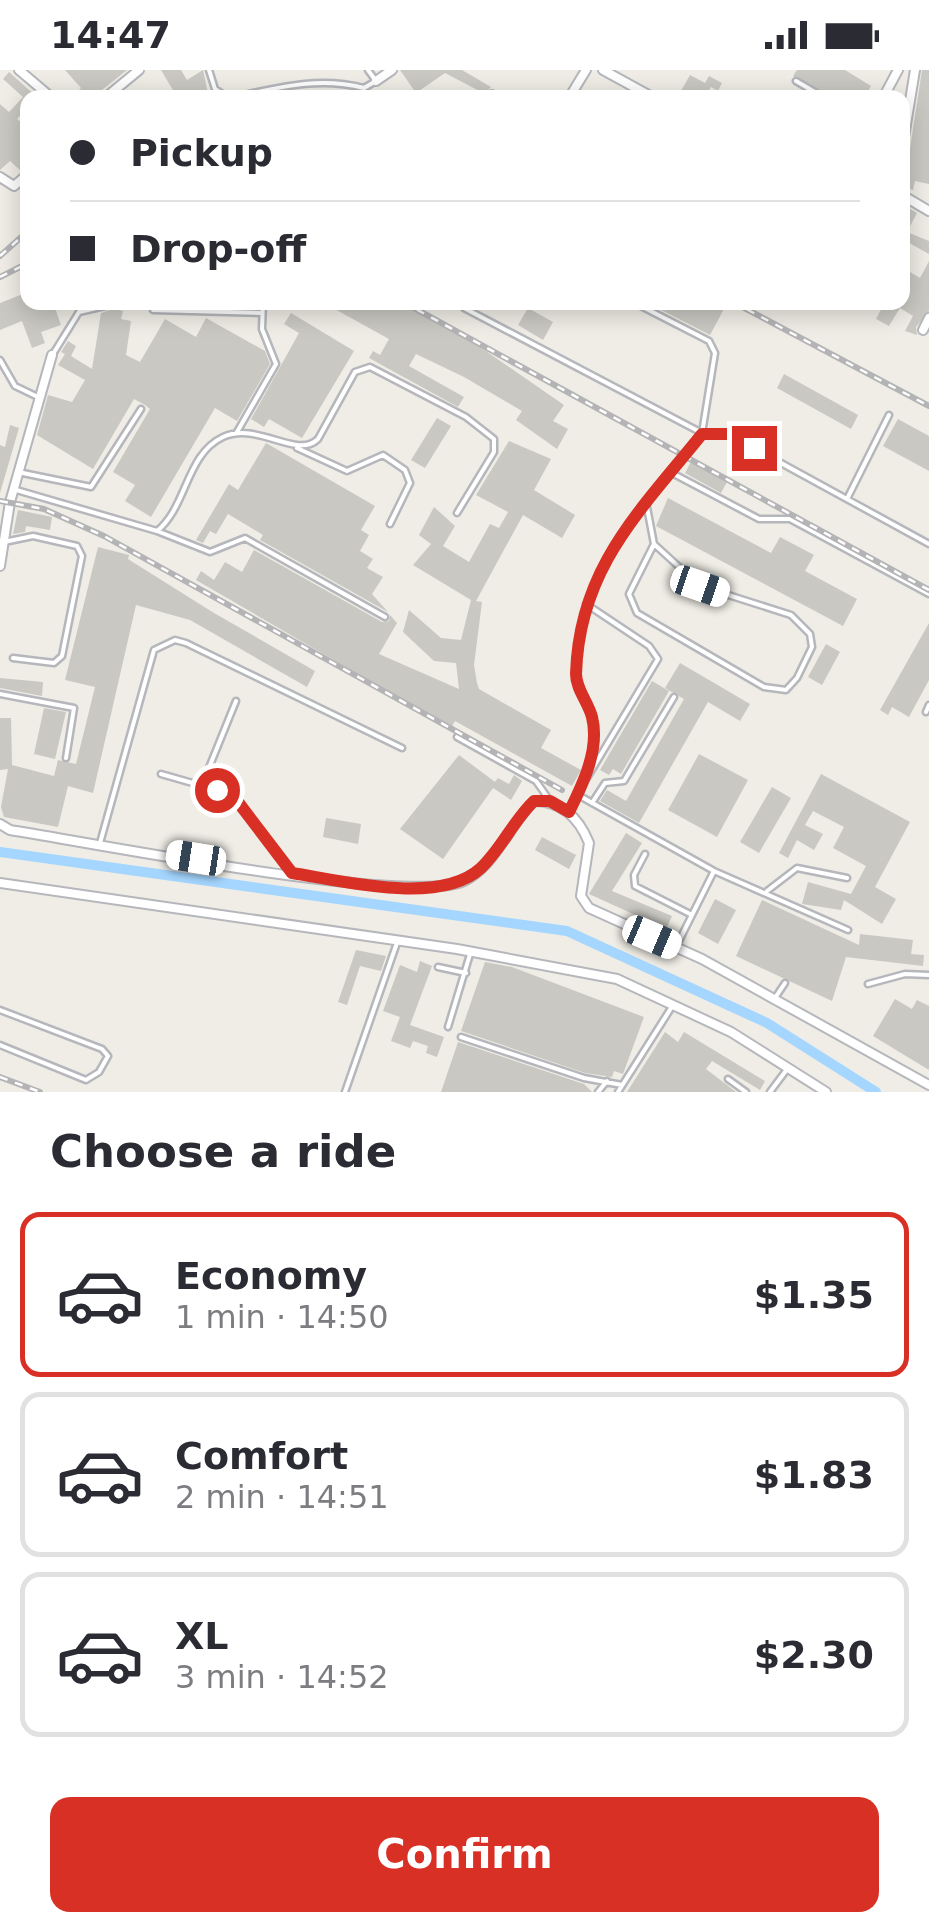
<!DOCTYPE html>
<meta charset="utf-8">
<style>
body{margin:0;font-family:"DejaVu Sans",sans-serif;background:#f2f2f3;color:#2b2b33;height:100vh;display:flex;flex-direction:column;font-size:38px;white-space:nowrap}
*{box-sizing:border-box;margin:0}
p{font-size:32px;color:#7c7c81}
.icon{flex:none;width:55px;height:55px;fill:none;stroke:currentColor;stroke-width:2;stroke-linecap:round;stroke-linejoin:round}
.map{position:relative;height:1022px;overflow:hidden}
.sheet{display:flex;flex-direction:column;background:#fff;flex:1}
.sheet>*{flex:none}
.top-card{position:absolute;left:20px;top:20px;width:890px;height:220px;border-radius:20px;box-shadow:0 5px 25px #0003;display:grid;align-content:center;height:220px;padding:0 50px;background:#fff}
.end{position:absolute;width:45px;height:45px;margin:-22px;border:12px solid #d93025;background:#fff;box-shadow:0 0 0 5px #fff}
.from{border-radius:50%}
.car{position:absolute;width:30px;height:60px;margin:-30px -15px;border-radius:12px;box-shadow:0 0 8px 2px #0007;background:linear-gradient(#fff 24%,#345 0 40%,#fff 0 76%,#345 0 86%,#fff 0)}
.top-card b{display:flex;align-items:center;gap:35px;height:95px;font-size:38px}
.top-card b+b{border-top:2px solid #e1e1e2}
.top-card i{width:25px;height:25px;background:#2b2b33}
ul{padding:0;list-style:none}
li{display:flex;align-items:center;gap:30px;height:165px;margin:0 20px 15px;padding:0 30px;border:5px solid #e1e1e2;border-radius:20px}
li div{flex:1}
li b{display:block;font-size:38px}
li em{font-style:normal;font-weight:800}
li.active{border-color:#d93025}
li>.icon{width:90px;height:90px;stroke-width:1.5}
h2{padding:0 50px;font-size:45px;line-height:120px}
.action{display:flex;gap:20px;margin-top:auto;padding:20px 50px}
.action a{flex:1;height:115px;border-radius:20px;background:#d93025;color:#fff;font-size:40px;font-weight:800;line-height:115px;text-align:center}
.status{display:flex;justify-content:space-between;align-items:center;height:70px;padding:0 50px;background:#fff;direction:ltr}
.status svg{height:28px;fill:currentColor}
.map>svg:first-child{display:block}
</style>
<div class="status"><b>14:47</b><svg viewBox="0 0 49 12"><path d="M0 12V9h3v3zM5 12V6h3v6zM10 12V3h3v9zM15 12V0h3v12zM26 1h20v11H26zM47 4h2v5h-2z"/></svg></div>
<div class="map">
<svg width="929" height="1022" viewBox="0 0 929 1022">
<rect width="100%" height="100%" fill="#efede5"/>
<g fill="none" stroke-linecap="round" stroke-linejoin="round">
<!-- canal -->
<path stroke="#a5d6ff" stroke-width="10" d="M0 782 567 861 767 953 876 1022"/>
</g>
<!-- building -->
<path fill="#cac8c2" d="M65 0H127L92 28H80L76 23 81 18Z
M161 0H181L187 10 203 0 209 28H187L185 22 177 27Z
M400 0H462L491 17 485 24 445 3 416 23Z
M797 0H845L871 16 864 28H830L793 6Z
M922 0H929V114L915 111 913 120 904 118Z
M9 2 38 28H28V37L17 49 28 58V97L21 101 10 91 0 100V34L9 42 23 27 3 9Z
M690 5 705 13 709 6 722 13 718 21 711 17 705 28H677Z
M902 134 917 143 907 162 929 171V184L902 169Z
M929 191V241L916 257 917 265 905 261 913 246 900 238 889 256 876 249 885 232H902V197L920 208Z
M28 222V232H53L61 255 41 262 45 273 32 278 22 251 0 260V233Z
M322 232H398L480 277 564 335 553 351 568 359 557 379 516 350 522 341 464 307 416 284 409 296 464 327 458 337 369 288 373 281 380 285 389 269Z
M646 232H717L725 237 710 265Z
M528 238 553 252 543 270 518 255Z
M113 239 123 241 121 249 131 251 126 285 140 292 165 249 196 267 206 248 265 281 270 294 237 351 215 338 151 447 125 431 135 415 113 402 150 339 145 335 134 329 93 399 37 365 48 325 72 332 85 310 58 295 65 284 61 282 68 271 76 276 71 286 92 299 101 243Z
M291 243 354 281 302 368 269 349 264 357 251 349 299 263 284 254Z
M784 304 858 345 851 359 777 318Z
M437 348 451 356 425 398 411 390Z
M898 349 929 366V401L883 376Z
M10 355 19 358 0 423V375L5 377Z
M509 371 551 389 534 420 575 445 562 468 523 445 476 531 482 532 474 595 477 613 479 619 551 660 541 678 581 700 572 716 455 651 451 658 196 510 201 501 214 510 225 492 242 502 254 480 382 552 389 551 390 545 397 553 379 584 459 619 456 593 434 591 403 562 409 540 441 568 461 570 471 530 413 495 431 474 419 465 434 437 455 456 443 476 469 492 490 454 499 458 508 442 476 425Z
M266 373 375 436 361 460 369 465 360 481 373 489 367 498 383 507 372 524 388 542 260 470 263 465 228 444 216 464 210 461 203 473 196 470 229 414 238 420Z
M691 392 727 412 721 423 685 403Z
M668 428 771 483 780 467 814 485 805 501 857 529 843 556 656 456Z
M18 440 52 447 50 460 26 456 25 462 13 464Z
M98 477 129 485 128 489 214 543 315 601 307 617 190 550 136 535 93 723 68 716 58 757 4 747 1 737 8 699 0 700V648H11L12 695 54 706 58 690 76 694 95 617 65 610Z
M929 553V610L909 647 892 637 888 645 880 640Z
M826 574 840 582 822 615 808 607Z
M680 593 750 634 740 651 708 632 639 753 600 731 607 720 626 731 684 629 665 618Z
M0 608 43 612 42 626 0 618Z
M652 611 669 621 621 704 613 699 609 705 600 700Z
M44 638 66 642 55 689 34 684Z
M699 684 748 710 717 767 668 740Z
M459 685 495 712 498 708 509 714 514 705 522 711 511 730 493 718 443 789 400 759Z
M821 704 910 752 875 817 896 829 882 854 844 830 841 840 802 834 808 812 851 824 866 796 833 778 844 757 813 741 805 755 823 764 814 780 797 770 788 788 779 783Z
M772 717 791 728 759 783 740 772Z
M326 748 361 754 358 774 323 767Z
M626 763 642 773 612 821 672 846 666 859 589 824Z
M542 767 576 785 569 799 535 780Z
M715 829 736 840 718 874 698 863Z
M762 830 859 875 860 864 913 870 911 884 924 885 923 896 846 887 832 931 736 886Z
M356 880 386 886 381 901 360 896 347 935 338 932Z
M420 891 432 896 410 955 444 967 437 987 426 983 428 976 413 971 410 978 391 971 400 947 383 941 400 895 417 902Z
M485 892 512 897 644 947 623 1004 614 1001 612 1007 585 1003 461 961Z
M895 929 912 939 917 930 929 936V1000L873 966Z
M665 962 678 972 684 962 765 1011 760 1020 712 991 706 999 736 1022H627Z
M458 972 584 1014 592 1022H441Z"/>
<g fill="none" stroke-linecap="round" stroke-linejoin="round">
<defs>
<path id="lane" d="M209 0 215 19 228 28
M796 11 825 28
M230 28C277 18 317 6 364 18L376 11 368 0
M464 238 702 363 715 283 709 271 633 232
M153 240 261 243
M53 284 79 242 109 235
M0 290 15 316 40 328
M237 362 276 294 262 259 263 232
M297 378 347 401 383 385 405 400 410 413 390 454
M18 402 91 417 141 339
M670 402 759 449H790L929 524
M13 419 157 461C187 437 186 384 223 367 258 351 297 390 318 369L355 302 370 297 466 347 494 369V382L457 443
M847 429 889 345
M646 432 654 474 700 516 791 545 810 564 812 577 797 608 786 620 764 617 637 543 629 524 654 474
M157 461 210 482 245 468 385 547
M4 472 33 466 77 476 82 486 62 586 54 593 13 588
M586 534 649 576 658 589 587 708
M0 624 74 638 66 688
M926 642 929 635
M457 667 536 711 550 731
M161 704 217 720 238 732 291 802
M202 715 236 631
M578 725 714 801 848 860
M592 733 605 713 624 711 674 627
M569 742C583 714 600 679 592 647 588 632 576 619 576 604 579 495 638 442 702 363L728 364 929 474
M100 773 154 580 175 570 186 573 402 678
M645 784 634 805 635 816 692 845
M767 821 797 798 847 808
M676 877 714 801
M438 897 466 903
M868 914 905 904 929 905
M775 928 785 913
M0 940 102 979 108 986 99 1002 86 1010 0 975
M448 957 471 881
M461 967 584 1008 622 1015
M728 1009 746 1022
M345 1022 398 870
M598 1022 607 1011
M618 1022 673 935
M770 1022 788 998"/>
<path id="street" d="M19 0 52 28
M603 0 654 28
M376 11 392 0
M492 25 498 28
M105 28 139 0
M569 28 586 0
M883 28 898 0
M902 79 915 0
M0 107 14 116 28 104
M902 125 929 141
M923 260 929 248
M0 496 10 432 52 285
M0 754 10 760C88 772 410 836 464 811 495 796 510 754 534 731 562 731 579 748 589 773L581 826 589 838 702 889 929 1015
M0 813 457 879 617 909 731 962 826 1022"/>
</defs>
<!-- lane casing -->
<use href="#lane" stroke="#b5b7bc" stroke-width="9"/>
<!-- street casing -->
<use href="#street" stroke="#b5b7bc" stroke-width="12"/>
<!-- lane -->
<use href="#lane" stroke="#fff" stroke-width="4"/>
<!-- street -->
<use href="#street" stroke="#fff" stroke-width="8"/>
<defs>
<path id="rail" d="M0 186 28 161
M0 207 28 193
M403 232 929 520
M733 232 929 336
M0 431 44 439 104 466 562 720
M0 1007 40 1022"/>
</defs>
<!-- rail casing -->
<use href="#rail" stroke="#b4b4b6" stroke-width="6"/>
<!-- rail -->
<use href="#rail" stroke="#fff" stroke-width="2.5" stroke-dasharray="8" stroke-linecap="butt"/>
</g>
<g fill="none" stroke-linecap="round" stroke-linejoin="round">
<!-- route -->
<path stroke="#d93025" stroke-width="12" d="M217 720 238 732 292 803C343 811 440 836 481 798 502 778 513 751 534 731H550L569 742C583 714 600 679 592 647 588 632 576 619 576 604 579 498 640 441 702 364H728L754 378"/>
</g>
</svg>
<i class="end from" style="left:217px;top:720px"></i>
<i class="end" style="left:754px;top:378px"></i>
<i class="car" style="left:700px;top:516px;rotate:109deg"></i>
<i class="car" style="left:196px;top:788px;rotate:279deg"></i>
<i class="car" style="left:652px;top:867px;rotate:113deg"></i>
<div class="top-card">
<b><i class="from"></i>Pickup</b>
<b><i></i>Drop-off</b>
</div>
</div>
<section class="sheet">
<h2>Choose a ride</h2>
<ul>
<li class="active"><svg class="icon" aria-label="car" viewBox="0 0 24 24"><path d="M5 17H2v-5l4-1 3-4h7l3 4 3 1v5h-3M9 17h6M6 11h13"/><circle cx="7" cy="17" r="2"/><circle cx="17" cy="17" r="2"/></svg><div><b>Economy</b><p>1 min · 14:50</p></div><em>$1.35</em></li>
<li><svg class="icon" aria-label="car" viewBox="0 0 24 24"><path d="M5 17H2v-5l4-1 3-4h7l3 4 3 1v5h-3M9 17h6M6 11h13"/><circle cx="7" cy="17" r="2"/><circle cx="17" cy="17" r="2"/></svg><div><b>Comfort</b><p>2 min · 14:51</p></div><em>$1.83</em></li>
<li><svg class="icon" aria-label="car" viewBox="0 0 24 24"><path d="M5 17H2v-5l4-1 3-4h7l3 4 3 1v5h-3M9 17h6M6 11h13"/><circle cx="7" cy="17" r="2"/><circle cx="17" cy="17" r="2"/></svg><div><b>XL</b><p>3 min · 14:52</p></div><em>$2.30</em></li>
</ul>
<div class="action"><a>Confirm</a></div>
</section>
